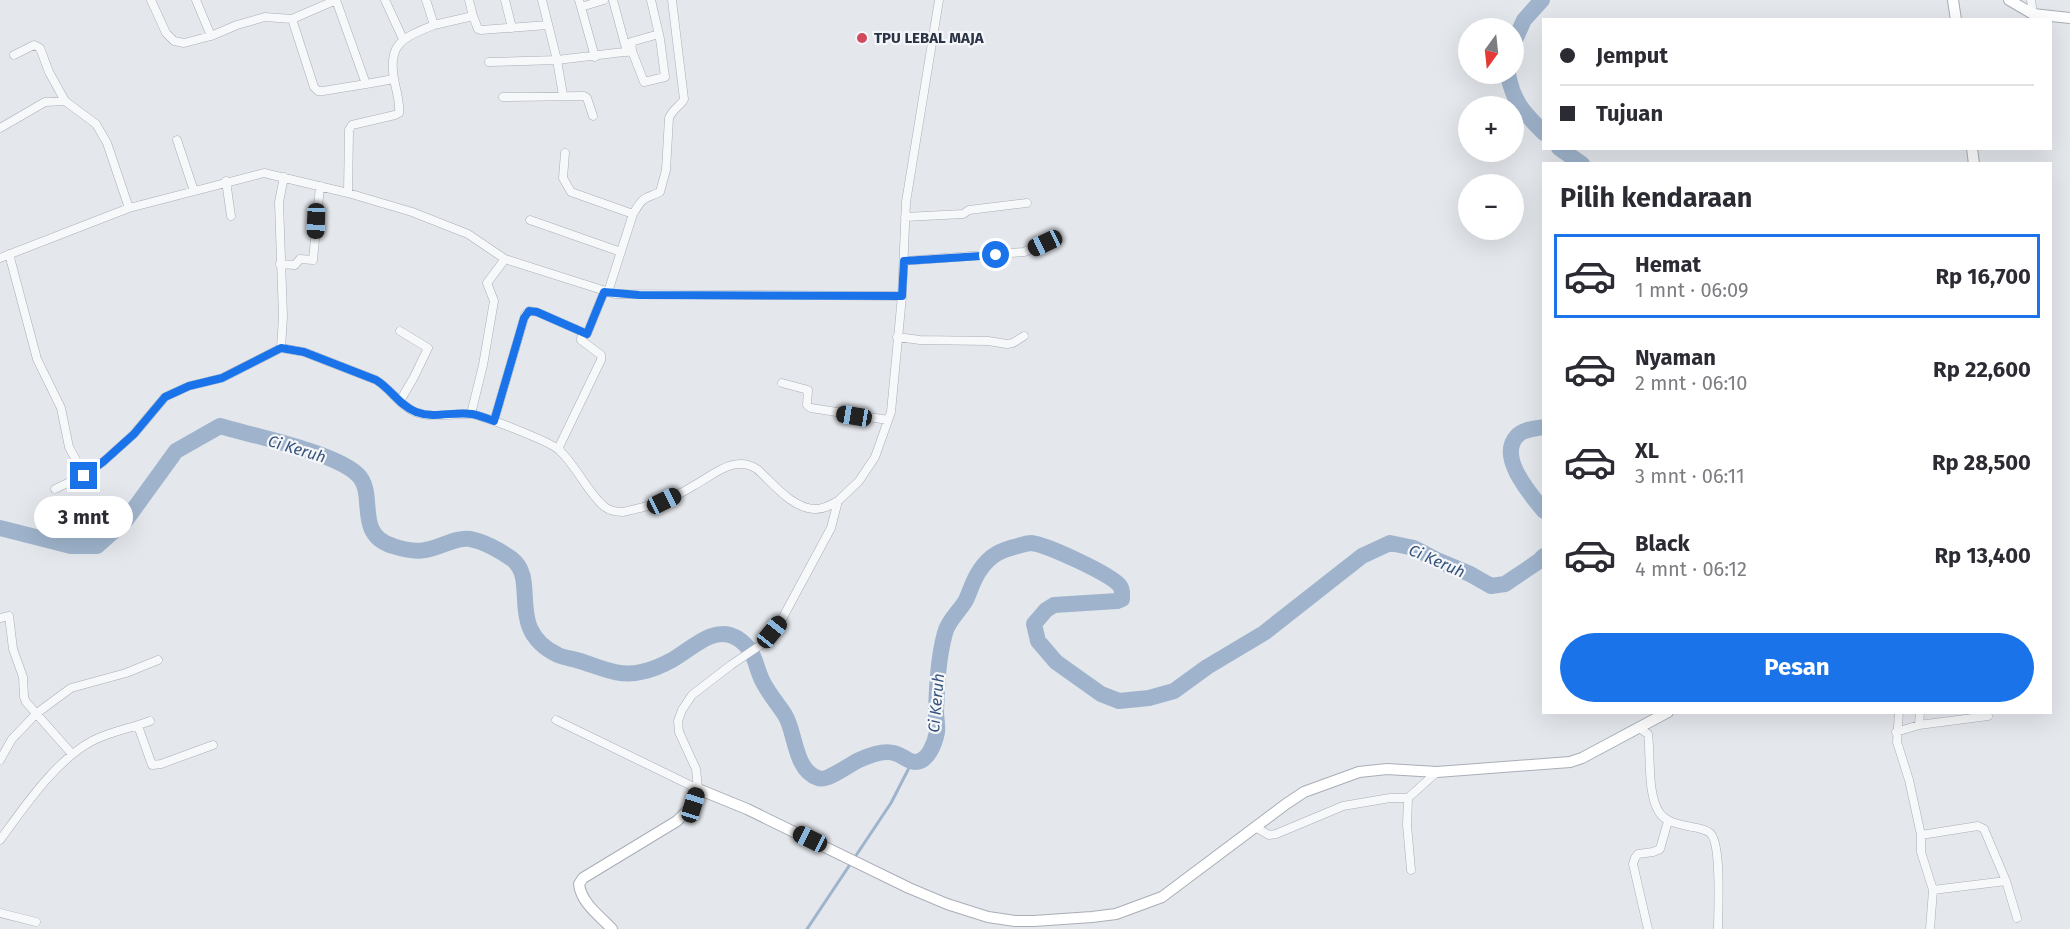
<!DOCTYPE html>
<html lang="id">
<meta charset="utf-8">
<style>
body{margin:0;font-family:"Fira Sans",sans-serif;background:#f2f2f3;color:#2b2b33;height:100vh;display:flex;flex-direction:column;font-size:22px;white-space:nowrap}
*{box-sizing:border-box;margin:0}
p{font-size:20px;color:#7c7c81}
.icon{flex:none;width:33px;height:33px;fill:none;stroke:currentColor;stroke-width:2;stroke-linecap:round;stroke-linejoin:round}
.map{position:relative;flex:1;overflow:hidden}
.sheet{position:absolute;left:1542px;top:162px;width:510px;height:552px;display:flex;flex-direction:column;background:#fff;border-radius:0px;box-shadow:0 6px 24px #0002}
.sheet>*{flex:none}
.top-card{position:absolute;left:1542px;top:18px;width:510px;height:132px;border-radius:0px;box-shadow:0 6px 24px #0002;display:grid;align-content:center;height:132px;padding:0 18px;background:#fff}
.needle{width:39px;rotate:195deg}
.controls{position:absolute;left:1458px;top:18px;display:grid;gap:12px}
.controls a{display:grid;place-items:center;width:66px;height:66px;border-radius:50%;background:#fff;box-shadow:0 6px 24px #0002;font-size:30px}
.end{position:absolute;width:27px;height:27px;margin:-14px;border:8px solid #1a73e8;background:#fff;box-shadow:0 0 0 3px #fff}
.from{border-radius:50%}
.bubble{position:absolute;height:42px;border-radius:21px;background:#fff;box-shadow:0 6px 24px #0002;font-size:20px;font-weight:700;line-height:42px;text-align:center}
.car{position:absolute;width:18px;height:36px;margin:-18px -9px;border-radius:8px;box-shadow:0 0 4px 2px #0007;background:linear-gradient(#222 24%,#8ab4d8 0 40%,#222 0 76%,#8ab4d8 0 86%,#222 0)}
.top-card b{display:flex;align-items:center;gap:21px;height:57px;font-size:22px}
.top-card b+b{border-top:2px solid #e1e1e2}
.top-card i{width:15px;height:15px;background:#2b2b33}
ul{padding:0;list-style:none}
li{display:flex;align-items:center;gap:18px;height:84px;margin:0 12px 9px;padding:0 6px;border:3px solid transparent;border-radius:0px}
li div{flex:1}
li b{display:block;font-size:22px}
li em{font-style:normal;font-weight:700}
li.active{border-color:#1a73e8}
li>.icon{width:54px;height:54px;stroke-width:1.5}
h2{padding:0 18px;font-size:27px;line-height:72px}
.action{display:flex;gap:12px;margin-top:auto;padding:12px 18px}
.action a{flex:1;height:69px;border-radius:36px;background:#1a73e8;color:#fff;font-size:24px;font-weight:700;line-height:69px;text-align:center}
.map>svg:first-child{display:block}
</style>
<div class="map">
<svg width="2070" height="929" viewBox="0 0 2070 929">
<rect width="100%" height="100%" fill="#e4e7ec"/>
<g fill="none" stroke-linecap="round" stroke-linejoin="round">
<!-- stream -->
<path stroke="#9fb4cc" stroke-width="3" d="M855 857 891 803 912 762
M807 929 851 863"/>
<!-- river -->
<path stroke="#9fb4cc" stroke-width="16" d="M1514 42 1524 20 1542 0
M1508 74C1513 102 1524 113 1544 133
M1559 148 1582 164
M1544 427C1535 429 1523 429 1517 436 1497 457 1531 495 1544 511
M0 528 71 546H97L126 520 176 451 220 426C254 436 333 452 357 474 378 493 353 534 393 546 402 549 416 552 425 550 440 548 455 537 470 539 483 541 501 551 512 559 540 581 504 629 558 655 565 658 575 659 583 662 602 668 620 677 641 672 651 670 663 665 672 660 691 650 713 624 737 638 757 651 754 665 763 682 769 694 778 704 785 715 796 733 794 770 818 778 827 782 850 764 859 760 870 755 886 749 897 754 903 756 909 762 915 762 928 762 935 743 937 732 938 726 936 718 936 712 937 686 938 658 945 633 948 620 960 611 966 600 971 589 973 580 980 570 990 555 1001 550 1018 546 1022 545 1027 543 1031 543 1045 544 1111 574 1120 586 1123 591 1122 592 1122 599L1117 601 1054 605 1046 610 1034 624 1038 641 1056 662 1101 694 1119 701 1149 698 1174 691 1207 667 1264 633 1362 556 1390 543 1414 548 1439 561 1470 574 1491 586 1505 584 1539 561 1544 556"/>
<defs>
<path id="street" d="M151 0 166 33 174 41 184 43 211 36 237 25 265 17 292 19 336 0
M196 0 211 36
M336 0 366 84 394 79
M385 0 403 39
M469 0 473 16
M505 0 512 28
M579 0 581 7 604 0
M613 0 627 52
M2031 0 2033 14
M581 7 595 57
M292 19 314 87 318 91H323L366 84
M434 25 473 16 478 29 481 30 548 25
M632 51 644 82 665 77 660 39 651 0
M14 55 34 45 40 48 49 72 65 101 96 124 107 143 129 208
M489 62 557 60 542 0
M563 95 557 60 632 51 631 42 659 34
M503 97 584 96 587 98 593 116
M0 128 45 102 65 101
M177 140 194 191
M565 153 563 178 571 192 633 214 608 292
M226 181 231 216
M348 193 349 130 352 125 395 115 399 113C400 103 397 93 395 84 386 44 402 38 434 25L426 0
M633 214C644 196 642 200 660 192L666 170 669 118C673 108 681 106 684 99L672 0
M905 217 963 214 969 210 1027 203
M530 220 621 252
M9 254 37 359 61 408 69 447 84 475
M0 258 129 208 264 173 348 193 412 212 468 234 505 259 615 294 902 296
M904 261 1024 252 1045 243
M280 264 295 265 300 259 313 260 320 186
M897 337 920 340 988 341 1007 344 1013 343 1024 336
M281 348 283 317 279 202 284 177
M782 383 808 390 807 405 811 408 888 420
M400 401 414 377 428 348 400 331
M471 414 483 365 494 301 487 283 505 259
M494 421 525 315 529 311 537 312 587 334 604 292
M558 449 601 360V355L581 340 582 333
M55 489 84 475 104 461 134 434 165 397 189 386 222 378 281 348 304 352 376 380C391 389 399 405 415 412 433 419 452 413 470 414 482 415 551 442 559 450 576 465 589 495 605 507 610 511 617 512 623 512 636 509 650 506 663 501 673 497 684 492 693 486 712 476 734 454 757 469 773 483 792 509 816 509 824 509 831 505 838 501
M0 618 9 616 13 649 23 677 24 697 26 702 72 754
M1899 712 1897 742 1909 780 1921 835V852L1933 890 1930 929
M556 720 698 789 696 769 679 732 678 721 682 710 692 695 731 665 762 644 782 619 831 528 838 501 859 481 875 457 891 412 902 296 906 202 939 0
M1919 725 1920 712
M138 726 152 765 161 764 213 745
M1639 728 1648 734C1651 757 1647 793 1659 812 1666 823 1680 824 1692 827 1698 828 1705 829 1710 833 1722 843 1718 911 1718 929
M1896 732 1919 725 1988 716
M0 760 12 739 37 713 71 688 126 673 158 660
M1255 827 1269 835 1276 834 1343 806 1390 798H1408
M1921 835 1978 826 1984 829 2006 881 2017 918
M0 840C25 806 55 761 92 741 109 732 132 728 150 721
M1411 870 1407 825 1408 798 1437 772
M1933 890 2006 881
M0 913 36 922
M1648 929 1633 864 1635 858 1638 854 1653 852 1660 849 1668 821"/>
<path id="secondary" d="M1953 0 1956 20
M2009 0 2033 14 2070 18
M1972 148 1974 164
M612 929C600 916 581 903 579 884L583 878 677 821 693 805 698 789 747 809 909 888 947 904 988 917 1015 921H1034L1092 917 1116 914 1162 897 1286 804 1304 792 1359 772 1387 769 1437 772 1570 762 1582 758 1668 712"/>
</defs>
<!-- street casing -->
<use href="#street" stroke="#a9aeb7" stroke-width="9"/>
<!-- secondary casing -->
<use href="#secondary" stroke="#a9aeb7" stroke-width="12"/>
<!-- street -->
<use href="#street" stroke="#f7f8fa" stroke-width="8"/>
<!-- secondary -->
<use href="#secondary" stroke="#fff" stroke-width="10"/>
</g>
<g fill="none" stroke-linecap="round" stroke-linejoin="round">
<!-- route -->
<path stroke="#1a73e8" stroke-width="8" d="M84 476 104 461 134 434 165 397 189 386 222 378 281 348 304 352 376 380C391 389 400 406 416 412 435 419 453 411 472 414 479 415 487 419 494 421L524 318 529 311 537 312 587 334 604 292 639 295 902 296 904 261 996 255"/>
</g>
<!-- markers -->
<circle fill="#d1495b" stroke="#f4f6f9" stroke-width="2" cx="862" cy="38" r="6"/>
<g text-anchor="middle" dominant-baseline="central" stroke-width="4.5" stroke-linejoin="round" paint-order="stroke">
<!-- poi labels -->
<g font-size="15" font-weight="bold" fill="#2b3445" stroke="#f4f6f9" text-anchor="start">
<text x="874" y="38">TPU LEBAL MAJA</text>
</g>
<!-- water labels -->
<g font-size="16" font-style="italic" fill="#34527a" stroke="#f4f6f9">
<text transform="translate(297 449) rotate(17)">Ci Keruh</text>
<text transform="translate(1437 561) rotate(24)">Ci Keruh</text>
<text transform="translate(936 703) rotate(-85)">Ci Keruh</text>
</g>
</g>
</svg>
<div class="controls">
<a><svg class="needle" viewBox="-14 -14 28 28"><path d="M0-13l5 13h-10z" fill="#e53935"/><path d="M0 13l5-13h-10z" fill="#7c7c81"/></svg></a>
<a>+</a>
<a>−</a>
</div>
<i class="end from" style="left:996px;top:255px"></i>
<i class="end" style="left:84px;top:476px"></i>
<div class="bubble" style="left:34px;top:496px;width:99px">3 mnt</div>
<i class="car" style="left:316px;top:221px;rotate:182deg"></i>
<i class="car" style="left:1045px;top:243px;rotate:245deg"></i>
<i class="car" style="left:854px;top:416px;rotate:279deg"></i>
<i class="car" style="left:664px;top:501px;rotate:64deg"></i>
<i class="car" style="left:772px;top:632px;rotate:39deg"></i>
<i class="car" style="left:693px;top:805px;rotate:17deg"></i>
<i class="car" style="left:810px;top:839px;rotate:296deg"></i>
<div class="top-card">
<b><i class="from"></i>Jemput</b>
<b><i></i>Tujuan</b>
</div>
<section class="sheet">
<h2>Pilih kendaraan</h2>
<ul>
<li class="active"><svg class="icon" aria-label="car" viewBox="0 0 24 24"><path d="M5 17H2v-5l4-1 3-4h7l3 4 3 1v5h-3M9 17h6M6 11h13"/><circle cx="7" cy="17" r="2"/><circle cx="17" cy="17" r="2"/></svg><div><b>Hemat</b><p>1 mnt · 06:09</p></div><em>Rp 16,700</em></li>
<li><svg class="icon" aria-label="car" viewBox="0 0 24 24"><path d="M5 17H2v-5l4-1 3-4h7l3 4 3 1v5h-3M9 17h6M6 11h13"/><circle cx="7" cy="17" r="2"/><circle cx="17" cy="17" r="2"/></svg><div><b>Nyaman</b><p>2 mnt · 06:10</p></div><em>Rp 22,600</em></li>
<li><svg class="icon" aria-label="car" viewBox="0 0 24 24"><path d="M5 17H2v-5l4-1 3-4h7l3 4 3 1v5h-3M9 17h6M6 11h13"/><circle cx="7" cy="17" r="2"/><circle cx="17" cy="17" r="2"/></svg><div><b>XL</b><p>3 mnt · 06:11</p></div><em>Rp 28,500</em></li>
<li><svg class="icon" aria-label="car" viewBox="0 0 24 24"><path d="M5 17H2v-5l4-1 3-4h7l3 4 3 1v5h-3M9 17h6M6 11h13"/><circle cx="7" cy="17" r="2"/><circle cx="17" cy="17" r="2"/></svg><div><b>Black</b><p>4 mnt · 06:12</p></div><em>Rp 13,400</em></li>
</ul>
<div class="action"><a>Pesan</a></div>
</section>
</div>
